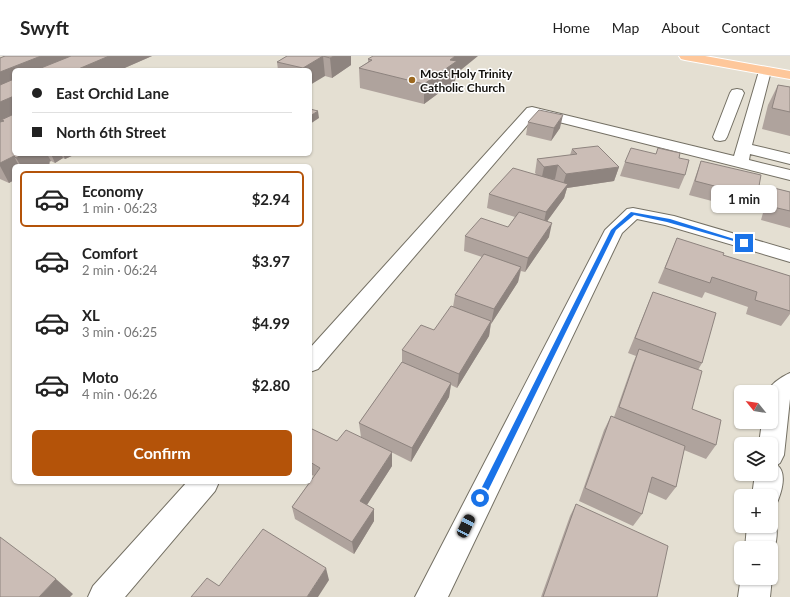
<!DOCTYPE html>
<meta charset="utf-8">
<style>
body{margin:0;font-family:Lato,sans-serif;background:#f2f2f2;color:#222;height:100vh;display:flex;flex-direction:column;font-size:15px;white-space:nowrap}
*{box-sizing:border-box;margin:0}
p{font-size:13px;color:#767676}
.icon{flex:none;width:22px;height:22px;fill:none;stroke:currentColor;stroke-width:2;stroke-linecap:round;stroke-linejoin:round}
.map{position:relative;flex:1;overflow:hidden}
.drawer{position:absolute;left:12px;top:108px;width:300px;height:320px;display:flex;flex-direction:column;background:#fff;border-radius:6px;box-shadow:0 1px 3px #0004}
.drawer>*{flex:none}
.guide{position:absolute;left:12px;top:12px;width:300px;height:88px;border-radius:6px;box-shadow:0 1px 3px #0004;display:grid;align-content:center;height:88px;padding:0 20px;background:#fff}
.needle{width:26px;rotate:300deg}
.controls{position:absolute;left:734px;top:329px;display:grid;gap:8px}
.controls a{display:grid;place-items:center;width:44px;height:44px;border-radius:6px;background:#fff;box-shadow:0 1px 3px #0004;font-size:20px}
.end{position:absolute;width:18px;height:18px;margin:-9px;border:5px solid #1a73e8;background:#fff;box-shadow:0 0 0 2px #fff}
.from{border-radius:50%}
.bubble{position:absolute;height:28px;border-radius:6px;background:#fff;box-shadow:0 1px 3px #0004;font-size:13px;font-weight:700;line-height:28px;text-align:center}
.car{position:absolute;width:12px;height:24px;margin:-12px -6px;border-radius:5px;box-shadow:0 0 3px 1px #0007;background:linear-gradient(#222 24%,#8ab4d8 0 40%,#222 0 76%,#8ab4d8 0 86%,#222 0)}
.guide b{display:flex;align-items:center;gap:14px;height:38px;font-size:15px}
.guide b+b{border-top:1px solid #e0e0e0}
.guide i{width:10px;height:10px;background:#222}
ul{padding:7px 0 0;list-style:none}
li{display:flex;align-items:center;gap:12px;height:56px;margin:0 8px 6px;padding:0 12px;border:2px solid transparent;border-radius:6px}
li div{flex:1}
li b{display:block;font-size:15px}
li em{font-style:normal;font-weight:700}
li.current{border-color:#b45309}
li>.icon{width:36px;height:36px;stroke-width:1.5}
.primary-button{display:flex;gap:8px;margin-top:auto;padding:8px 20px}
.primary-button a{flex:1;height:46px;border-radius:6px;background:#b45309;color:#fff;font-size:16px;font-weight:700;line-height:46px;text-align:center}
header{display:flex;align-items:center;gap:24px;box-sizing:border-box;height:56px;padding:0 20px;background:#fff;border-bottom:1px solid #e0e0e0}
header strong{font-size:19px}
nav{display:flex;gap:22px;margin-inline-start:auto;font-size:14px}
.map>svg:first-child{display:block}
</style>
<header>
<strong>Swyft</strong>
<nav><a>Home</a><a>Map</a><a>About</a><a>Contact</a></nav>
</header>
<div class="map">
<svg width="790" height="541" viewBox="0 0 790 541">
<rect width="100%" height="100%" fill="#e4dfd2"/>
<g fill="none" stroke-linecap="round" stroke-linejoin="round">
<defs>
<path id="minor" d="M765 11 769 12 771 15 752 89 790 98V108L750 98 749 104 790 114V124L535 60 318 313 310 316V292L527 52 532 51 734 100 759 15 761 12Z
M737 33 742 34 744 37 727 81 725 84 720 85 715 84 713 81 730 37 732 34Z
M633 152 674 160 790 194V206L665 169 637 163 622 177 448 541H415L605 174 627 153Z
M790 317V343L784 399 780 407 777 409C788 417 781 438 776 449L771 451V440H752L755 418H771V388H759L762 366H771V336H767C772 327 781 321 790 317Z
M187 426H219L215 435 125 541H88L93 530Z
M771 459C781 470 776 490 771 502V492H745L747 470H771Z
M741 520V522H771V520L772 522 770 541H738Z"/>
<path id="major" d="M679 0H705L790 15V23L685 4 681 3Z"/>
</defs>
<!-- minor casing -->
<use href="#minor" stroke="#747064" stroke-width="2"/>
<!-- major casing -->
<use href="#major" stroke="#fff" stroke-width="2"/>
<!-- minor -->
<use href="#minor" fill="#fff" fill-rule="evenodd"/>
<!-- major -->
<use href="#major" fill="#fec79a" fill-rule="evenodd"/>
</g>
<!-- wall -->
<path fill="#afa39d" d="M5 0H152L120 14H14V98H76L65 103 63 102 55 107 51 105 49 106 50 107 46 110H14V124L9 127 0 123V2Z
M287 0H351V9L332 22 325 20 310 14H278L277 6Z
M368 3 456 18 455 25 424 48 360 32 359 12 368 6Z
M778 29 790 31V80L762 73 768 49Z
M528 66 560 72 551 85 526 79Z
M572 93 619 111 614 125 567 132 564 142 547 165 549 181 525 216 521 215 518 226 491 268 489 280 457 332 451 329 449 341 411 406 361 381 359 367 402 306V294L434 274 453 251 455 239 482 201 464 195 465 180 508 171 515 161 487 152 489 138 536 118 535 117 537 103 570 99Z
M679 102 685 119 679 133 620 120 625 106Z
M701 105 757 141 750 155 689 139 696 119Z
M774 132 790 136V135V172L761 164 766 146Z
M677 182 723 199 790 220V258L781 270 746 258 748 251 705 236 702 242 658 227Z
M653 236 702 307 698 314 692 353 716 389 706 403 684 394 676 431 666 444 648 436 642 458 633 470 579 445 604 374 611 360 614 361 633 307 636 300 628 297Z
M310 372 337 385 392 410 367 449 374 453V465L354 498 295 463 292 451 314 420 310 418Z
M576 448 657 541H541L570 460Z"/>
<!-- shaded-wall -->
<path fill="#8e847f" d="M41 0H88L54 14H14V30L0 36V16Z
M109 0H152L120 14H76Z
M323 0 325 20 310 29V14H303V12Z
M334 0H351V9L332 22 330 2Z
M455 0H478L456 18 455 25 424 48V28L450 4Z
M14 40V61L4 65 1 64 2 67 0 68V46Z
M318 55 319 62 310 68V60Z
M563 59 560 72 551 85 554 72Z
M23 98H47L51 105 49 106 50 107 46 110H21L16 102Z
M51 98H61L63 102 55 107Z
M63 98H76L65 103Z
M14 100 19 110H14V124L9 127 0 110V107Z
M558 109 555 123 541 125 544 111Z
M619 111 614 125 567 132 564 142 543 171 546 156 562 132 566 118Z
M552 167 549 181 525 216 528 202Z
M521 211 518 226 491 268 494 253Z
M491 265 489 280 457 332 459 318Z
M451 327 449 341 411 406 412 392Z
M392 396V410L361 458 360 445Z
M374 453V465L354 498 352 486Z
M326 512 329 524 318 541H307Z
M56 523 73 538 70 541H39Z"/>
<!-- building -->
<path fill="#cbbdb6" stroke="#8e847f" d="M5 0H41L0 16V2Z
M71 0H109L76 14H36Z
M287 0H334L330 2 323 0 303 12 277 6Z
M373 0H455L450 4 457 5 424 28 359 12 372 4 368 3Z
M14 23V40L0 46V29Z
M778 29 790 31V56L772 52Z
M310 53 318 55 310 60Z
M539 54 563 59 554 72 528 66Z
M14 58V98H23L16 102 14 100 0 107V66L4 65 1 64Z
M598 90 619 111 566 118 558 109 544 111 537 103 577 98 572 93Z
M631 92 656 98 658 92 680 97 679 102 689 104 685 119 625 106Z
M701 105 761 119 757 141 695 125Z
M513 112 568 128 546 156 489 138Z
M774 132 790 136V155L769 150Z
M519 156 552 167 528 202 465 180 481 162 508 171Z
M677 182 724 197 723 199 790 220V255L755 244 757 236 712 221 710 227 665 212Z
M484 198 521 211 494 253 455 239Z
M653 236 716 257 702 307 635 282Z
M451 250 491 265 459 318 402 294 421 269 434 274Z
M639 293 702 315 692 353 721 364 716 389 619 351Z
M402 306 451 327 412 392 359 367Z
M611 360 685 390 676 431 652 421 642 458 585 432Z
M310 372 337 385 346 374 392 396 360 445 374 453 352 486 292 451 320 412 310 406Z
M576 448 668 490 657 541H543Z
M263 473 326 512 307 541H191L207 522 219 530Z
M0 481 56 523 39 541H0Z"/>
<!-- route -->
<path fill="#1a73e8" d="M631 156 670 163 747 187 744 188 667 166 634 159 616 174 483 445H478L476 442 478 439 611 174Z"/>
<!-- markers -->
<circle fill="#9c681f" stroke="#fff" stroke-width="1.5" cx="412" cy="24" r="4"/>
<g text-anchor="middle" dominant-baseline="central" stroke-width="3" stroke-linejoin="round" paint-order="stroke">
<!-- far-poi labels -->
<g font-size="12" font-weight="bold" fill="#14120e" stroke="#fff" text-anchor="start">
<text x="420" y="17">Most Holy Trinity<tspan x="420" dy="14">Catholic Church</tspan></text>
</g>
</g>
</svg>
<div class="controls">
<a><svg class="needle" viewBox="-14 -14 28 28"><path d="M0-13l5 13h-10z" fill="#e53935"/><path d="M0 13l5-13h-10z" fill="#767676"/></svg></a>
<a><svg class="icon" aria-label="layers" viewBox="0 0 24 24"><path d="M12 4l9 5-9 5-9-5zM3 14l9 5 9-5"/></svg></a>
<a>+</a>
<a>−</a>
</div>
<i class="end from" style="left:480px;top:442px"></i>
<i class="end" style="left:744px;top:187px"></i>
<div class="bubble" style="left:711px;top:129px;width:66px">1 min</div>
<i class="car" style="left:466px;top:470px;rotate:26deg"></i>
<div class="guide">
<b><i class="from"></i>East Orchid Lane</b>
<b><i></i>North 6th Street</b>
</div>
<section class="drawer">
<ul>
<li class="current"><svg class="icon" aria-label="car" viewBox="0 0 24 24"><path d="M5 17H2v-5l4-1 3-4h7l3 4 3 1v5h-3M9 17h6M6 11h13"/><circle cx="7" cy="17" r="2"/><circle cx="17" cy="17" r="2"/></svg><div><b>Economy</b><p>1 min · 06:23</p></div><em>$2.94</em></li>
<li><svg class="icon" aria-label="car" viewBox="0 0 24 24"><path d="M5 17H2v-5l4-1 3-4h7l3 4 3 1v5h-3M9 17h6M6 11h13"/><circle cx="7" cy="17" r="2"/><circle cx="17" cy="17" r="2"/></svg><div><b>Comfort</b><p>2 min · 06:24</p></div><em>$3.97</em></li>
<li><svg class="icon" aria-label="car" viewBox="0 0 24 24"><path d="M5 17H2v-5l4-1 3-4h7l3 4 3 1v5h-3M9 17h6M6 11h13"/><circle cx="7" cy="17" r="2"/><circle cx="17" cy="17" r="2"/></svg><div><b>XL</b><p>3 min · 06:25</p></div><em>$4.99</em></li>
<li><svg class="icon" aria-label="car" viewBox="0 0 24 24"><path d="M5 17H2v-5l4-1 3-4h7l3 4 3 1v5h-3M9 17h6M6 11h13"/><circle cx="7" cy="17" r="2"/><circle cx="17" cy="17" r="2"/></svg><div><b>Moto</b><p>4 min · 06:26</p></div><em>$2.80</em></li>
</ul>
<div class="primary-button"><a>Confirm</a></div>
</section>
</div>
